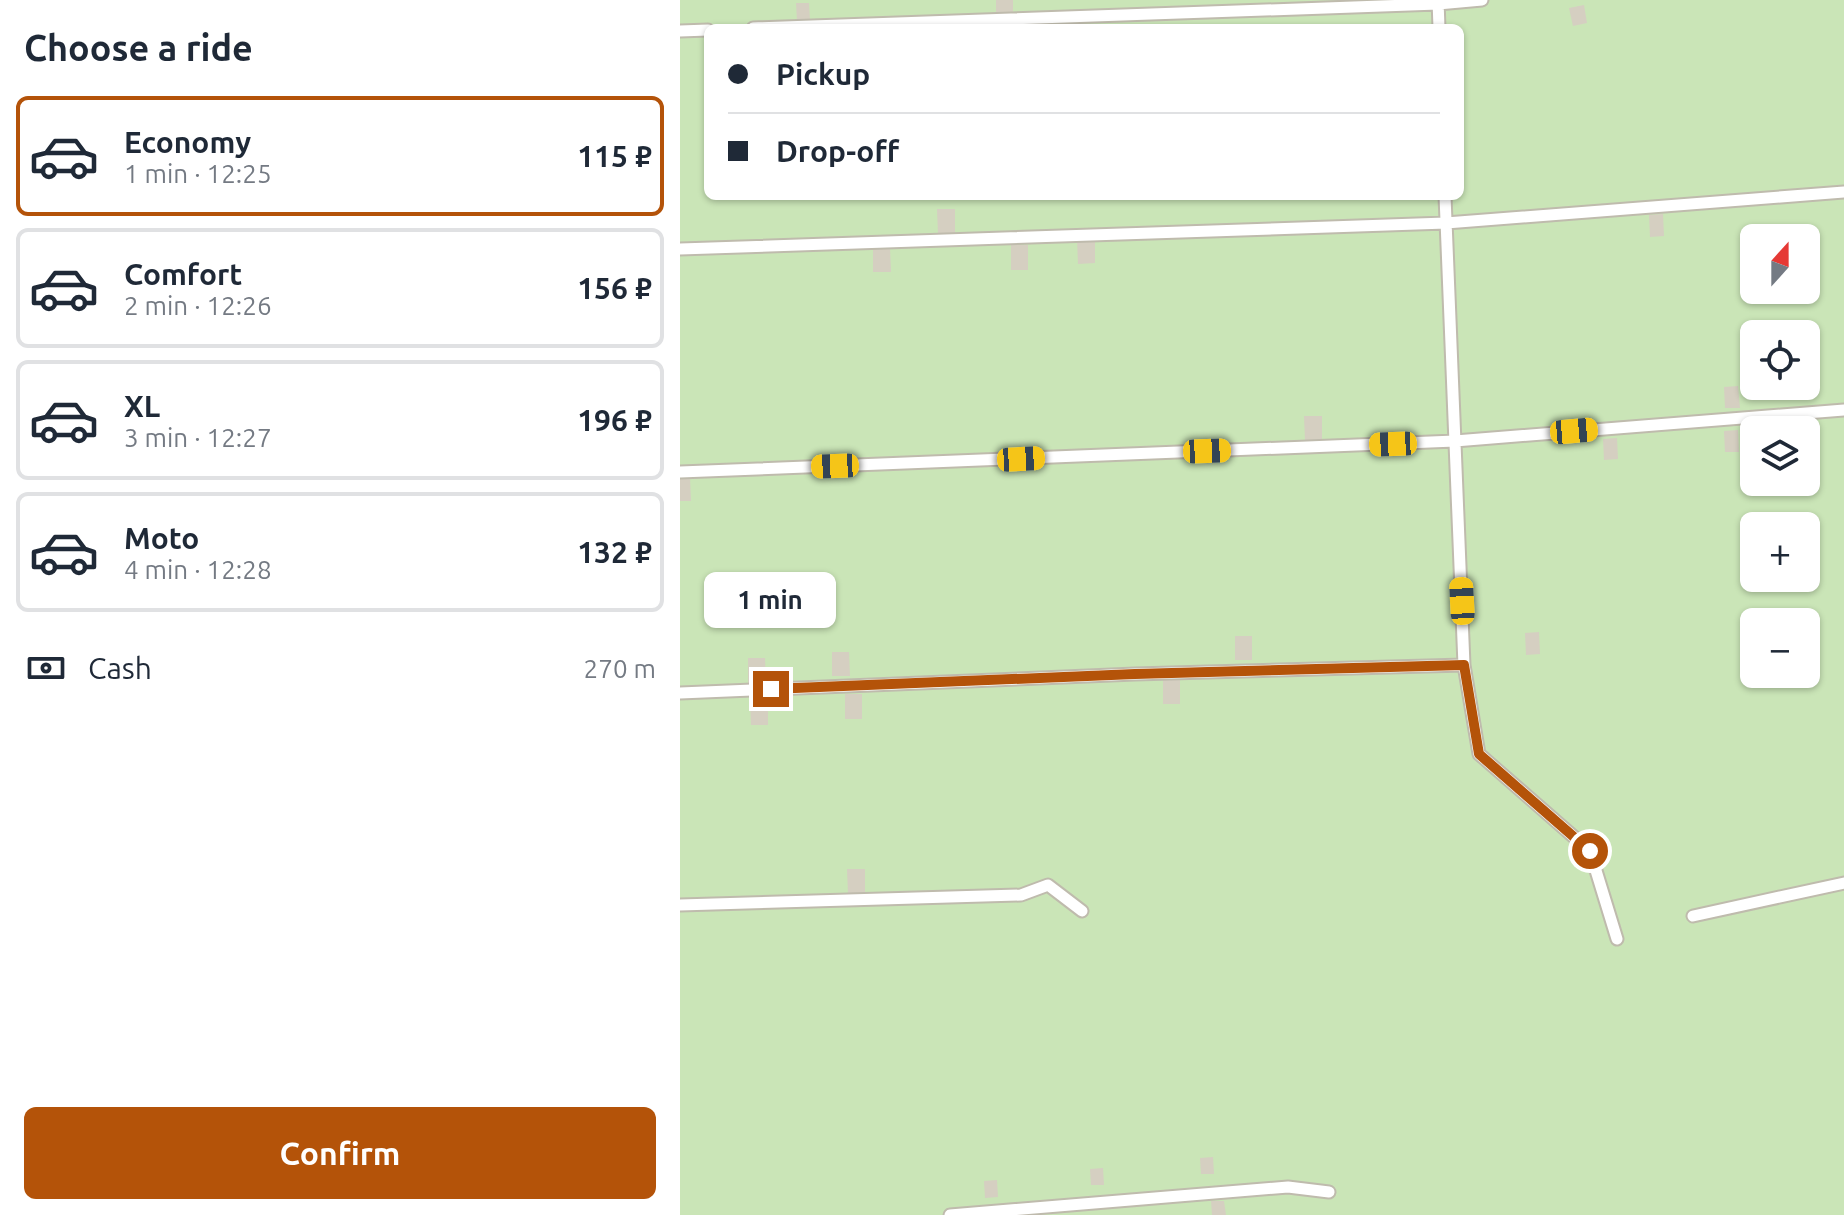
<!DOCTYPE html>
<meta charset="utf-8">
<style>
body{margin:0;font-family:Ubuntu,sans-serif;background:#f2f2f3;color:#1f2937;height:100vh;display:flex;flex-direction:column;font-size:30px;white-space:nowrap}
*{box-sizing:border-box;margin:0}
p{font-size:26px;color:#747a83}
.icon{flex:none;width:44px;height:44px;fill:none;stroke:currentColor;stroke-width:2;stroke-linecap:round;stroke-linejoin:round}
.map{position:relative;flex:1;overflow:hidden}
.drawer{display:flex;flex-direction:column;background:#fff;width:680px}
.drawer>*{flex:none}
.top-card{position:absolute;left:24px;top:24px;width:760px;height:176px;border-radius:12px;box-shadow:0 2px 6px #0004;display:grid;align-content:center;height:176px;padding:0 24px;background:#fff}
.needle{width:52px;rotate:21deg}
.controls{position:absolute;left:1060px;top:224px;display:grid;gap:16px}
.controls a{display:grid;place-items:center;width:80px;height:80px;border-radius:12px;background:#fff;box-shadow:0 2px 6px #0004;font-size:40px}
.end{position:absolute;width:36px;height:36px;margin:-18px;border:10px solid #b45309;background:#fff;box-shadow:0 0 0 4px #fff}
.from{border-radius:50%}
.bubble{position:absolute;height:56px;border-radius:12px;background:#fff;box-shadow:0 2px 6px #0004;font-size:26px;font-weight:700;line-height:56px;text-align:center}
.car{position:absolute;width:24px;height:48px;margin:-24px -12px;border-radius:10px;box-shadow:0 0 6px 2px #0007;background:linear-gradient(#f5c518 24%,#345 0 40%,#f5c518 0 76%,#345 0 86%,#f5c518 0)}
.top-card b{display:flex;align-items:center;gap:28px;height:76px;font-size:30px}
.top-card b+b{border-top:2px solid #e0e1e3}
.top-card i{width:20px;height:20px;background:#1f2937}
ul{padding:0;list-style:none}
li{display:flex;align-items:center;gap:24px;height:120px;margin:0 16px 12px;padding:0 8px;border:4px solid #e0e1e3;border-radius:12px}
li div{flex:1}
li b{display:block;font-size:30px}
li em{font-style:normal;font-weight:700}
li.active{border-color:#b45309}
li>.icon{width:72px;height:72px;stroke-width:1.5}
h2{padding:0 24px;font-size:36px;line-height:96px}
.pay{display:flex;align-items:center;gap:20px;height:88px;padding:0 24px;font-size:30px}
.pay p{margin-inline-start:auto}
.primary-button{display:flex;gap:16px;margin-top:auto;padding:16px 24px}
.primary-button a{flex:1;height:92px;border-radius:12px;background:#b45309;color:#fff;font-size:32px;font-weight:700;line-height:92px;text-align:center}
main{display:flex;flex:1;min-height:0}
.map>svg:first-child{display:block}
</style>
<main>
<section class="drawer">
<h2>Choose a ride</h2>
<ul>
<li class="active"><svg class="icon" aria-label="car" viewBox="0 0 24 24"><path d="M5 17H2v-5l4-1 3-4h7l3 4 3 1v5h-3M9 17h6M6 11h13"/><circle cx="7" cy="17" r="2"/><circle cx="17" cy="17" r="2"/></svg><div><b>Economy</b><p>1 min · 12:25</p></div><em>115 ₽</em></li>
<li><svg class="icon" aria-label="car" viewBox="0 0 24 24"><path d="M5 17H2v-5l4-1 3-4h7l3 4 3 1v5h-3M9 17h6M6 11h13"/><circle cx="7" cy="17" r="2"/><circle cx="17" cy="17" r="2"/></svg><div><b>Comfort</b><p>2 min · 12:26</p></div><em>156 ₽</em></li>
<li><svg class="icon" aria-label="car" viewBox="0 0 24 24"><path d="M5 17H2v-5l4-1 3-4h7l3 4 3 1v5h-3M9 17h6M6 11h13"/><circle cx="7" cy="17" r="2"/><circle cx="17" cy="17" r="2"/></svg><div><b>XL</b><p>3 min · 12:27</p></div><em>196 ₽</em></li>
<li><svg class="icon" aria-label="car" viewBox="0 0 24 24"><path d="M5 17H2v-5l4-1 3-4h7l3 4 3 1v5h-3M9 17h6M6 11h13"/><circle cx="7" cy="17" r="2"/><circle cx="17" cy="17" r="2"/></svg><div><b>Moto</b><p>4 min · 12:28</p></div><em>132 ₽</em></li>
</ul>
<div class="pay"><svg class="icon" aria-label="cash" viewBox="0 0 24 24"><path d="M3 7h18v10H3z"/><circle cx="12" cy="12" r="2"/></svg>Cash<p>270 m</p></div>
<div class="primary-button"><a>Confirm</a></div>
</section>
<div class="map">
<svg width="1164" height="1215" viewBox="0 0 1164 1215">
<rect width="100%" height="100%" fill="#f4f2ea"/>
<!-- green -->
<path fill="#cae5b7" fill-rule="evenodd" d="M0 0H1164V1215H0ZM28 28H780V196H28ZM1074 238H1126V290H1074ZM1074 334H1126V386H1074ZM1074 430H1126V482H1074ZM1074 526H1126V578H1074ZM1074 622H1126V674H1074Z"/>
<!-- building -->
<path fill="#d5cfc1" d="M316 0H333V12H316Z
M116 3H129L130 21H117Z
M904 5 907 23 893 26 889 8Z
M257 209H275V234H258Z
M983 214 984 236 970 237 969 215Z
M397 239H415V263L398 264Z
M331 245H348V270H331Z
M210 247 211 272H193V248Z
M1058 386 1060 408H1045L1044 387Z
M624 416H642V441H625Z
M1126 428H1134L1135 449 1126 450Z
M1058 430 1059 452H1045L1044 431Z
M937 438 938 459 924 460 923 439Z
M0 477H10L11 501H0Z
M859 632 860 654 846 655 845 633Z
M555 636H572V660H555Z
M152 652H169L170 676H152Z
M68 658H85L86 683H68Z
M483 679H500V704H483Z
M165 694H182V719H165Z
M70 700H88V725H71Z
M167 869H185V894H168Z
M533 1157 534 1174H521L520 1158Z
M423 1168 424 1185H411L410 1169Z
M317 1180 318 1197 305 1198 304 1181Z
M531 1201H544L546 1215H532Z"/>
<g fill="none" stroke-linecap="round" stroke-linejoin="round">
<defs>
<path id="service" d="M758 0 759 28
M73 28 758 4 802 0
M0 31 28 30
M765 196 784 665 799 754 910 851 937 939
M0 249 766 223 1164 192
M0 472 775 441 1164 410
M0 693 455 674 784 665
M0 905 341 895 368 885 402 911
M1013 916 1164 883
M270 1215 608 1187 649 1192"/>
</defs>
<!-- service casing -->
<use href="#service" stroke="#bfbbad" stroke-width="15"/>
<!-- service -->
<use href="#service" stroke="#fff" stroke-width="11"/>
</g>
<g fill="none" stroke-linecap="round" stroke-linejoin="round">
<!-- route -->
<path stroke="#b45309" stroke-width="10" d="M91 689 455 674 784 665 799 754 910 851"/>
</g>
</svg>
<div class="controls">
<a><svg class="needle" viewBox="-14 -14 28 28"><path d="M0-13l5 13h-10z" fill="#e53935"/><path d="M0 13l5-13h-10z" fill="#747a83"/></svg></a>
<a><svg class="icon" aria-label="locate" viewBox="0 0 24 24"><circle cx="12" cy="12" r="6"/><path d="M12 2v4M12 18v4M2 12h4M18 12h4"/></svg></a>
<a><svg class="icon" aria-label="layers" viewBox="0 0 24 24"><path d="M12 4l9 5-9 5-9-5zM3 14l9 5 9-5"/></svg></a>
<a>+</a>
<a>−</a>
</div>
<i class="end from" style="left:910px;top:851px"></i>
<i class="end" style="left:91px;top:689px"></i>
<div class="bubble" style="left:24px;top:572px;width:132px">1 min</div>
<i class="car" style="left:894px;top:431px;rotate:85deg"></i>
<i class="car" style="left:713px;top:444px;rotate:268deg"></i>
<i class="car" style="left:527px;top:451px;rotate:88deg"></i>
<i class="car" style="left:341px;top:459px;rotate:87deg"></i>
<i class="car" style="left:155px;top:466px;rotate:268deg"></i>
<i class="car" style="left:782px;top:601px;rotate:357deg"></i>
<div class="top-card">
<b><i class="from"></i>Pickup</b>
<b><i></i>Drop-off</b>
</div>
</div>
</main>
